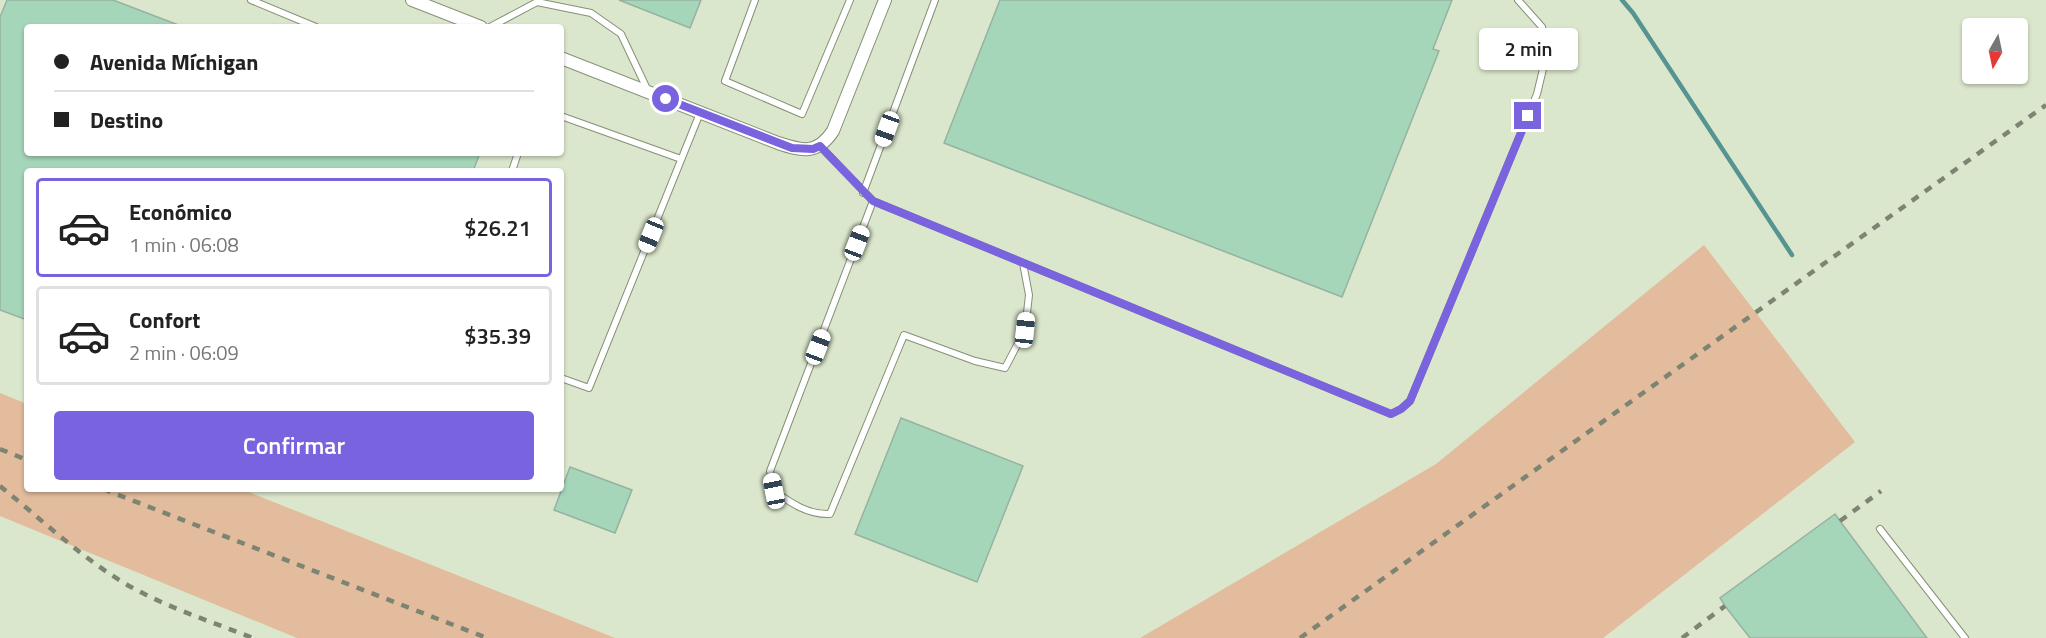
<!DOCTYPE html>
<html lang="es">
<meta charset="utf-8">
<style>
body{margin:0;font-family:"Titillium Web",sans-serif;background:#f6f6f6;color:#222;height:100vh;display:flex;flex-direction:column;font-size:22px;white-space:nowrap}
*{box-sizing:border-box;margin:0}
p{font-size:20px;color:#767676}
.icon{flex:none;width:33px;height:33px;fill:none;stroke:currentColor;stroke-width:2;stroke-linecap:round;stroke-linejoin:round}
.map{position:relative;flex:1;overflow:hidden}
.panel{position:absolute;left:24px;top:168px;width:540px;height:324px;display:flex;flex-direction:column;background:#fff;border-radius:6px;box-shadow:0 2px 4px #0004}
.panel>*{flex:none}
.guide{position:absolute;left:24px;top:24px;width:540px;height:132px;border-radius:6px;box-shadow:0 2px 4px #0004;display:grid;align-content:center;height:132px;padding:0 30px;background:#fff}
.needle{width:39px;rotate:189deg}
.tools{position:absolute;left:1962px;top:18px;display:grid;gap:12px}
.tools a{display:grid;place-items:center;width:66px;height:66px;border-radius:6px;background:#fff;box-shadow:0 2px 4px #0004;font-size:30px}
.end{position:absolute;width:27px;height:27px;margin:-14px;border:8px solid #7a63de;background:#fff;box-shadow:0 0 0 3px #fff}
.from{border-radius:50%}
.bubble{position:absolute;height:42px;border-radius:6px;background:#fff;box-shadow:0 2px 4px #0004;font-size:20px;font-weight:600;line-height:42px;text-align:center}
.car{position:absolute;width:18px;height:36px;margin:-18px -9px;border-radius:8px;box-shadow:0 0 4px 2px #0007;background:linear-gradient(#fff 24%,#345 0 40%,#fff 0 76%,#345 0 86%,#fff 0)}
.guide b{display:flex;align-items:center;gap:21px;height:57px;font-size:22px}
.guide b+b{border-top:2px solid #e0e0e0}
.guide i{width:15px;height:15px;background:#222}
ul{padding:10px 0 0;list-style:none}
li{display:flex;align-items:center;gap:18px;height:99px;margin:0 12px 9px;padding:0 18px;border:3px solid #e0e0e0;border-radius:6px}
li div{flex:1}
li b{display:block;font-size:22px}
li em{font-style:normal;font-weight:600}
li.current{border-color:#7a63de}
li>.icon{width:54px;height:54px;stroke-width:1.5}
.action{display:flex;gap:12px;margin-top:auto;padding:12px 30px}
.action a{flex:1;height:69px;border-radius:6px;background:#7a63de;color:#fff;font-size:24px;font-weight:600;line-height:69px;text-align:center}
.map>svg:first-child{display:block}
</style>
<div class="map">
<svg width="2046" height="638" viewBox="0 0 2046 638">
<rect width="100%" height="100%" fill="#dbe7cc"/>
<!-- green -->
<path fill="#e2bc9c" d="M1704 245 1855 442 1603 638H1140L1436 464Z
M0 393 27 404V489H241L615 638H297L0 516Z"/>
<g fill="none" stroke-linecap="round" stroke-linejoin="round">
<!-- stream -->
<path stroke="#559490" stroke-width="4.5" d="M1622 0 1633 13 1792 255"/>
</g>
<!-- building -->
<path fill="#a5d6b9" stroke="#96b2a1" stroke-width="1.5" d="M7 0H113L181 26 27 27V153H480L473 171H27V320L0 310V17Z
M619 0H701L690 28Z
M1000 0H1452L1433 49 1439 51 1342 297 944 143Z
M901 418 1023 466 977 582 855 534Z
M570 467 632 490 615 533 554 510Z
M1835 514 1840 521 1927 638H1750L1725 606 1720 598Z"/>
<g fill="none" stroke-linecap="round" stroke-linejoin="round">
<defs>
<path id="service" d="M251 0 316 27
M755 0 725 81 802 114 850 0
M490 27 537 2 591 13 621 34 648 91
M561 116 681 159
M820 146 873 201 1391 414 1401 409 1410 401 1537 94 1548 48 1542 27 1518 0
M512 171 518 153
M863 193 935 0
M873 201 770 471 774 491C791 503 808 515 830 514L904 335 975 361 1005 368 1025 330 1029 295 1023 263
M561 378 589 388 700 113
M1880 529 1965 638"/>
<path id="minor" d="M412 0 481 27
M561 58 778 143C802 151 817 155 833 131L885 0"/>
</defs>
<!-- service casing -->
<use href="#service" stroke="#859077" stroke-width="8"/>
<!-- minor casing -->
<use href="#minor" stroke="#859077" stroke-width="14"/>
<!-- service -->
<use href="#service" stroke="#fff" stroke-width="6"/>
<!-- minor -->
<use href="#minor" stroke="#fff" stroke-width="12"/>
<!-- rail -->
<path stroke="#7d8473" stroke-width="4.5" stroke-dasharray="8 8" stroke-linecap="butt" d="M0 449 27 460
M0 486C41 519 85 561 131 587 169 608 212 622 253 638
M103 489 487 638
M1840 521 1881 491
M1300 638 2046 105
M1682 638 1725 606"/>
</g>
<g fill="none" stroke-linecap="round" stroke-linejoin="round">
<!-- route -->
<path stroke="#7a63de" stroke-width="8" d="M666 99 792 148 813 149 820 146 873 201 1391 414 1401 409 1410 401 1528 116"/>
</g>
</svg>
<div class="tools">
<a><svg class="needle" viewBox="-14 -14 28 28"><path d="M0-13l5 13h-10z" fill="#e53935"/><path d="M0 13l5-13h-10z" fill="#767676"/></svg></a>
</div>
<i class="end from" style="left:666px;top:99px"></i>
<i class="end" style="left:1528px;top:116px"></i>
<div class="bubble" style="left:1479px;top:28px;width:99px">2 min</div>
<i class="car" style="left:887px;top:129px;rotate:200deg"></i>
<i class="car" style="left:651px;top:235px;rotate:202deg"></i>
<i class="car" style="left:857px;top:243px;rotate:21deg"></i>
<i class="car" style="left:1025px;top:330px;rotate:6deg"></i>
<i class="car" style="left:818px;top:347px;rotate:21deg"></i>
<i class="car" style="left:774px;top:491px;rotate:349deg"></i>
<div class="guide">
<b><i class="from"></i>Avenida Míchigan</b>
<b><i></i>Destino</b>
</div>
<section class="panel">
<ul>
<li class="current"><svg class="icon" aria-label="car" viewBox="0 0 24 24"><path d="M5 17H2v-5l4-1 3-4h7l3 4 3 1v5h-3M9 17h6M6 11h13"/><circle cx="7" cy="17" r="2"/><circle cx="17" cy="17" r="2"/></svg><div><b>Económico</b><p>1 min · 06:08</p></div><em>$26.21</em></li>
<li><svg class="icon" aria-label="car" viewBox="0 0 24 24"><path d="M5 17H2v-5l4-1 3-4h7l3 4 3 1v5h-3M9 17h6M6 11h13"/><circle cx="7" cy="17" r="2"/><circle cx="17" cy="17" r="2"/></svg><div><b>Confort</b><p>2 min · 06:09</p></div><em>$35.39</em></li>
</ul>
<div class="action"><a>Confirmar</a></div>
</section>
</div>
